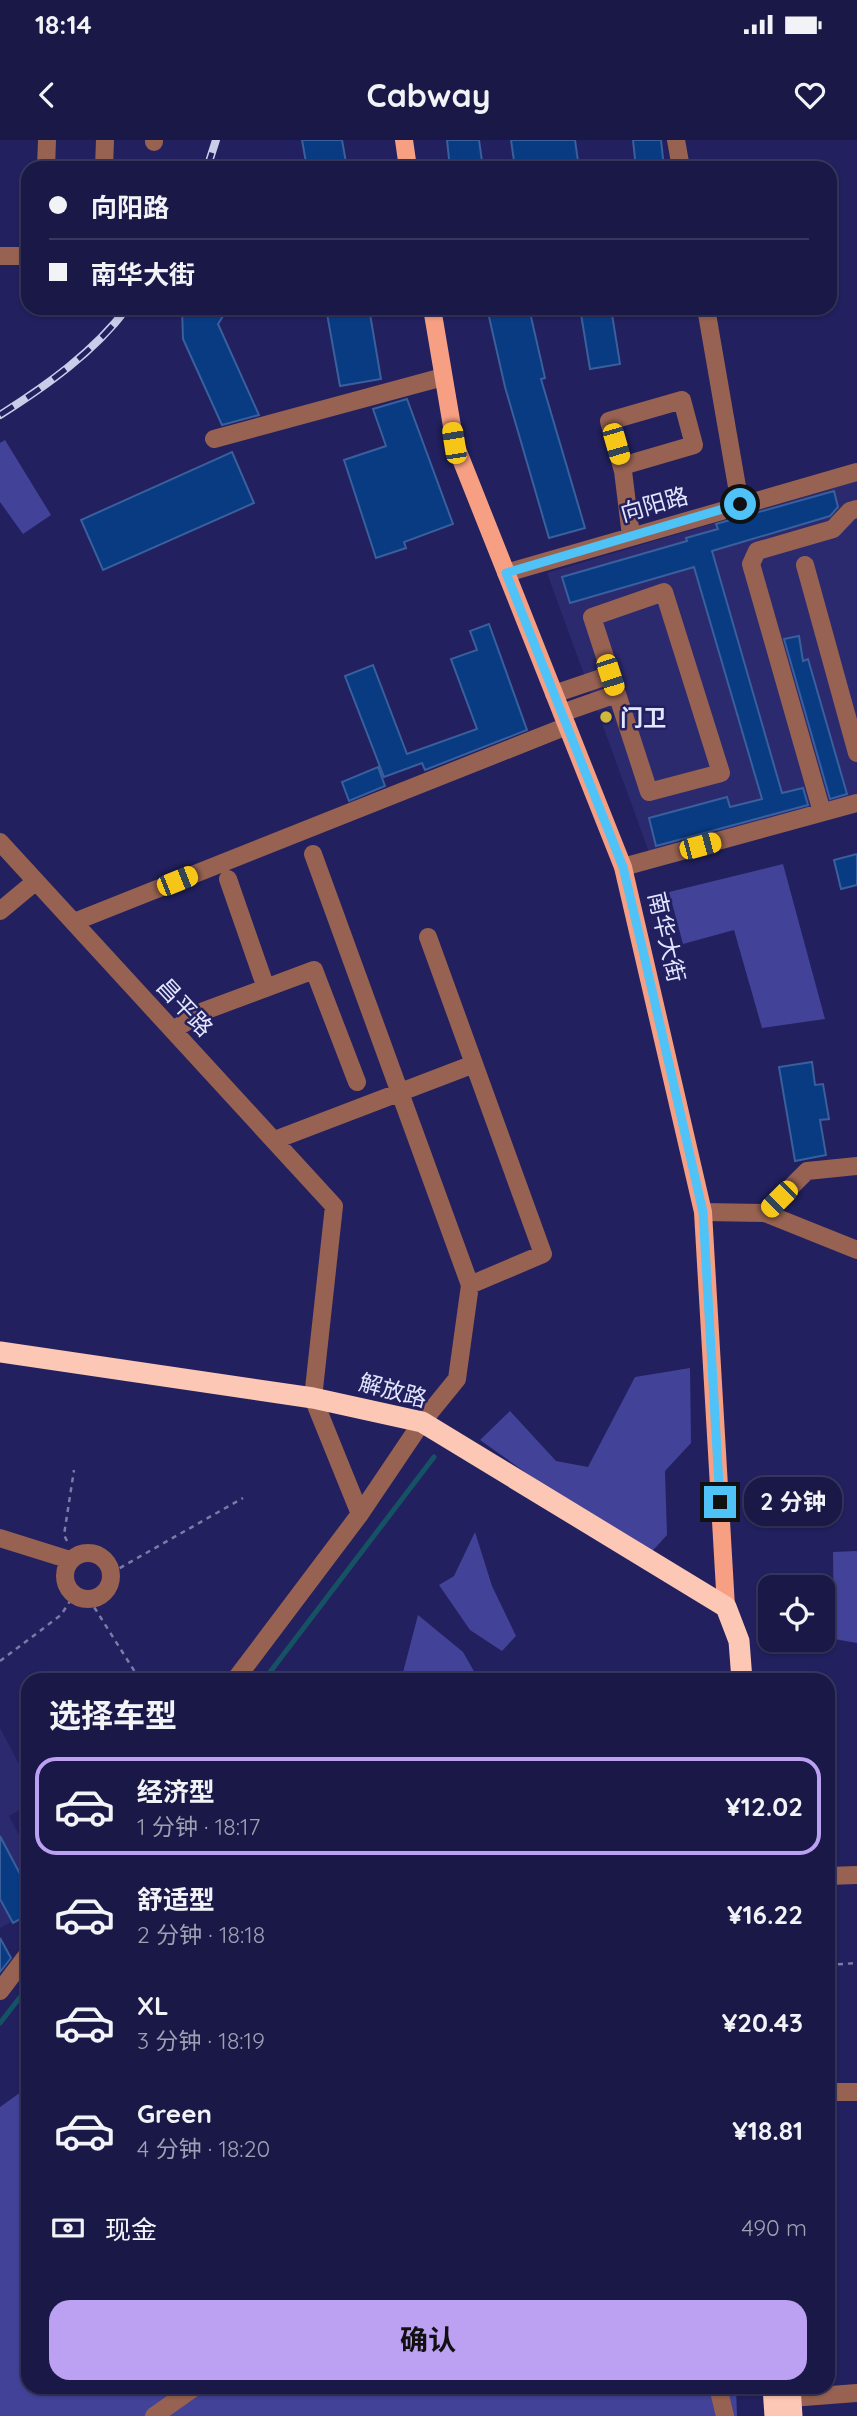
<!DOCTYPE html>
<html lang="zh">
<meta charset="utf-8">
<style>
body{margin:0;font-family:Quicksand,"Noto Sans SC",sans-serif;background:#23214d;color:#f1f3f6;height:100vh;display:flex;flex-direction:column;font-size:26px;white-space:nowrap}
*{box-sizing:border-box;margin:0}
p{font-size:23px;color:#9fa0b3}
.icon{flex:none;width:38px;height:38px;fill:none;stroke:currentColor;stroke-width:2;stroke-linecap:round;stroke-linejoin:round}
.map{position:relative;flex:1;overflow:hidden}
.drawer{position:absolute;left:21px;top:1533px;width:814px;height:721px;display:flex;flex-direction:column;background:#1a1846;border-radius:21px;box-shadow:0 2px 5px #0004,0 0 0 2px #38375f}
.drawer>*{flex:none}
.hud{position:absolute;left:21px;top:21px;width:816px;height:154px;border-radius:21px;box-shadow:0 2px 5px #0004,0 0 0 2px #38375f;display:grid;align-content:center;height:154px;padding:0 28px;background:#1a1846}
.buttons{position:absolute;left:758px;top:1435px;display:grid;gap:14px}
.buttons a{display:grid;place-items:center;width:77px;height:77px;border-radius:14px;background:#1a1846;box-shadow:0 2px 5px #0004,0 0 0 2px #38375f;font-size:35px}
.end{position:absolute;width:32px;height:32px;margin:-16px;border:9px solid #4fc3f7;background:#111;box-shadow:0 0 0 4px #111}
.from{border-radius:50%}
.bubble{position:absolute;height:49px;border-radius:21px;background:#1a1846;box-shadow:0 2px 5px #0004,0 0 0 2px #38375f;font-size:23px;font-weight:700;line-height:49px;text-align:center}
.car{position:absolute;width:21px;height:42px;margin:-21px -10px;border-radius:9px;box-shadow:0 0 5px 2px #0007;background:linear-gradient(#f5c518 24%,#345 0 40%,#f5c518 0 76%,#345 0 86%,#f5c518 0)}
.hud b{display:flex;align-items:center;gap:24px;height:66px;font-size:26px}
.hud b+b{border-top:2px solid #38375f}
.hud i{width:18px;height:18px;background:#f1f3f6}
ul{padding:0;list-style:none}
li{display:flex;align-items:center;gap:21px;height:98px;margin:0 14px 10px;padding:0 14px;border:4px solid transparent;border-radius:21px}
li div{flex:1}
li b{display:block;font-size:26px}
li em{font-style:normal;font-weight:700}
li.selected{border-color:#bca0f2}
li>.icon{width:63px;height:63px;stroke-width:1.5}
h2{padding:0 28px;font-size:32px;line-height:84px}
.pay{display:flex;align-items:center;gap:18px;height:77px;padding:0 28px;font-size:26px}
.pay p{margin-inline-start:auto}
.button{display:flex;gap:14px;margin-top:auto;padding:14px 28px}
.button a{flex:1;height:80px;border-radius:21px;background:#bca0f2;color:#111;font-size:28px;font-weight:700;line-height:80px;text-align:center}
.status{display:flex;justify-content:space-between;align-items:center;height:49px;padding:0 35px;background:#1a1846;direction:ltr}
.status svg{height:19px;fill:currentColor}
header{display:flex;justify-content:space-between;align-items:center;height:91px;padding:0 28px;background:#1a1846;font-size:32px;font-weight:700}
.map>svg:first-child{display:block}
</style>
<div class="status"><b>18:14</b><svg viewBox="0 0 49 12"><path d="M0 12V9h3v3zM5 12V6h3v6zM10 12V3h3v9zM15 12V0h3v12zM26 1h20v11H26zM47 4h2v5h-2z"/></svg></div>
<header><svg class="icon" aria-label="back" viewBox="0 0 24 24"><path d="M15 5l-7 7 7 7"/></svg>Cabway<svg class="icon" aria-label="heart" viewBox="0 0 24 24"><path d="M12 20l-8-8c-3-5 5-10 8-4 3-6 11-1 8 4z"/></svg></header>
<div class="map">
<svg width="857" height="2276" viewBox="0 0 857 2276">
<rect width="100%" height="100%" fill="#22205e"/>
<!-- built -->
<path fill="#2c2a6e" d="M857 341V655L649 712 547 433Z
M0 1588 28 1641V1665L9 1676 28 1712V1773L0 1788Z"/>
<!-- green -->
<path fill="#424299" d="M5 300 51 375 23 394 0 362V303Z
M783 724 825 879 762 888 734 790 683 804 669 752Z
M690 1228 691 1303 665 1331 667 1395 646 1418 480 1300 510 1271 556 1321 588 1327 635 1237Z
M475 1392 492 1446 516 1496 502 1511 470 1490 439 1445 454 1436Z
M857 1411V1503L834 1499 833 1412Z
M418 1475 463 1512 479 1540H401Z
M28 1947V2247H736L737 2276H0V1967Z"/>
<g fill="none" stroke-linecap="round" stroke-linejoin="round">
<!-- stream -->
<path stroke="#155364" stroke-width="5" d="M264 1540 434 1317
M0 1883 28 1847"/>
</g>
<!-- building -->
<path fill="#093b83" stroke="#395f9c" stroke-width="2" d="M302 0H342L347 28H307Z
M447 0H479L483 28H450Z
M511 0H575L579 28H515Z
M633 0H661L664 28H636Z
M182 168H228L218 184 259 275 222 285 183 199Z
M326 168H369L381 239 340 246Z
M487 168H529L545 238 541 239 585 388 549 398 505 247Z
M580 168H611L620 224 590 229Z
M407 259 453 384 404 402 406 408 376 418 344 320 386 306 373 269Z
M232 312 254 363 103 430 81 380Z
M834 351 838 367 830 376 712 411 782 653 803 648 808 665 656 706 649 678 727 657 730 667 762 659 694 427 570 463 562 437 687 401 686 398 718 389 716 384Z
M489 484 527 590 425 630 422 623 384 637 345 536 373 525 407 614 477 589 451 519 477 510 470 491Z
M799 496 803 521 808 519 847 654 830 659 784 499Z
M378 627 385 646 349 661 342 642Z
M857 714V745L841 749 834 720Z
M812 922 815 945 823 944 829 979 820 980 826 1015 795 1021 779 927Z
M0 1696 28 1749V1775L13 1783 0 1759Z
M0 1798 11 1818 0 1832Z"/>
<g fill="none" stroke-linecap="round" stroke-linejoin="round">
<!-- path -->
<path stroke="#7b7ba8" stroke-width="2.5" stroke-dasharray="5 5" stroke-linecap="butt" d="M67 1401 64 1395 74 1330
M111 1433 243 1358
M89 1459 140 1540
M0 1521 61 1475 74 1455
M828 1825 857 1823"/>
<!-- minor -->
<path stroke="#976251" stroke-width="18" d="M676 0 681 28
M154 2V0
M46 28 47 0
M104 28 105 0
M0 116H28
M706 168 740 364
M214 299 443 237
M622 326 694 305 682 260 609 281 623 331 631 396
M805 425 857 613
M506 433 857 332
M664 452 721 633 649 652 592 477Z
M554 554 610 535
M562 573 616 554
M822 672 751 424 757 411 833 389 850 371 857 369
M0 702 334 1066 313 1258 360 1374
M623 727 857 663
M228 739 266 848
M0 771 36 741
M74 782 567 586
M428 797 543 1114 470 1145
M173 890 204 871 314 830 357 942
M275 1000 474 924
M703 1072 765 1073 857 1110
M765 1073 807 1031 857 1026
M0 1398 70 1420
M65 1436a23 23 0 1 1 46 0a23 23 0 1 1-46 0Z
M235 1540 360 1374 422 1282 457 1239 470 1145 313 714
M828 1736 857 1735
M0 1851 28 1814
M828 1952H857
M718 2247 725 2276
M778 2259 857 2253
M154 2276 195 2247"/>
<!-- major -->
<path stroke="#f79f82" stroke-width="18" d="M404 0 408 28
M432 168 455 304 623 727 703 1072 726 1467"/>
<!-- highway -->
<path stroke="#fcc7b5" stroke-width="21" d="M0 1212 313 1258 422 1282 726 1467
M726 1467 739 1501 742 1540
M773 2247 775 2276
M790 2247 792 2276"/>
<defs>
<path id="rail" d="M207 28 216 0
M0 275C46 246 94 212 127 168"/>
</defs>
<!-- rail casing -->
<use href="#rail" stroke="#cacdea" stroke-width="8"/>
<!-- rail -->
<use href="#rail" stroke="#22205e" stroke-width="5" stroke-dasharray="16" stroke-linecap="butt"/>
</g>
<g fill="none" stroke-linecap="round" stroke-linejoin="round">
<!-- route -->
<path stroke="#4fc3f7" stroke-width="9" d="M720 1362 703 1072 643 811 623 727 506 433 740 364"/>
</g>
<!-- markers -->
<circle fill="#ceb837" stroke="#22205e" stroke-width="2.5" cx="606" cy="577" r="7"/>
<g text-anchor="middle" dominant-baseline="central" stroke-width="5" stroke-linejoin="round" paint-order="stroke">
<!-- street labels -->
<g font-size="23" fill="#e2e6fe" stroke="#22205e">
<text transform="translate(654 364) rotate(-16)">向阳路</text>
<text transform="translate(667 797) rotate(77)">南华大街</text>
<text transform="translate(185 867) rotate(47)">昌平路</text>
<text transform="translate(393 1250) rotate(15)">解放路</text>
</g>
<!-- poi labels -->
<g font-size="23" font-weight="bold" fill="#e2e6fe" stroke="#22205e" text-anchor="start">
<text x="620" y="577">门卫</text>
</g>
</g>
</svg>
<div class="buttons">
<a><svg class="icon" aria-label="locate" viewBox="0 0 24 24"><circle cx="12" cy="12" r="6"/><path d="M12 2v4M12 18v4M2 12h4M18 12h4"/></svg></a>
</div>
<i class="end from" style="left:740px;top:364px"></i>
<i class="end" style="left:720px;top:1362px"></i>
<div class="bubble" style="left:744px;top:1337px;width:98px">2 分钟</div>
<i class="car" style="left:454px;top:303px;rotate:351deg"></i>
<i class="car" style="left:616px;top:304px;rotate:164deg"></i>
<i class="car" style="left:610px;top:535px;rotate:162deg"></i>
<i class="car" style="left:700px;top:706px;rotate:75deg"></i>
<i class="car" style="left:177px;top:741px;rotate:68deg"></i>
<i class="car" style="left:779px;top:1059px;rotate:225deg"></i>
<div class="hud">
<b><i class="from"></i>向阳路</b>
<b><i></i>南华大街</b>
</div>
<section class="drawer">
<h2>选择车型</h2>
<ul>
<li class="selected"><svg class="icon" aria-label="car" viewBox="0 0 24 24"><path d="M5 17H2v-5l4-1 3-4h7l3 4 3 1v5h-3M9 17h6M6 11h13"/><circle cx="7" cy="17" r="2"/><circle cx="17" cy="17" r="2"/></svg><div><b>经济型</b><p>1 分钟 · 18:17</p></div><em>¥12.02</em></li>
<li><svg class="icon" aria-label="car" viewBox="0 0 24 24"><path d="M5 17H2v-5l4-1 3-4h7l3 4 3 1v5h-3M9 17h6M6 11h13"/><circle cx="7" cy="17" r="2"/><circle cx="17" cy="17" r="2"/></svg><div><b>舒适型</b><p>2 分钟 · 18:18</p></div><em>¥16.22</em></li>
<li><svg class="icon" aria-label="car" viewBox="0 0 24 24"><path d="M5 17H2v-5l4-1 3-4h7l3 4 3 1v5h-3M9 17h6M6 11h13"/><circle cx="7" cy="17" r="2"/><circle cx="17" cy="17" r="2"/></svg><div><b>XL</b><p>3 分钟 · 18:19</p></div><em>¥20.43</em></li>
<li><svg class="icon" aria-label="car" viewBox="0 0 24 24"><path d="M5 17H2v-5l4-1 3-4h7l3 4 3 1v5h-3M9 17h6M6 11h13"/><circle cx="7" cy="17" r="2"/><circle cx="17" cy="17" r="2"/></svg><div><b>Green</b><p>4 分钟 · 18:20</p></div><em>¥18.81</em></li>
</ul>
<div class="pay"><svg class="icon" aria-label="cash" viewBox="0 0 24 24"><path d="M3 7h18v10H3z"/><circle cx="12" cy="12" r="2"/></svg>现金<p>490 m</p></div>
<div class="button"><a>确认</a></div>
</section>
</div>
